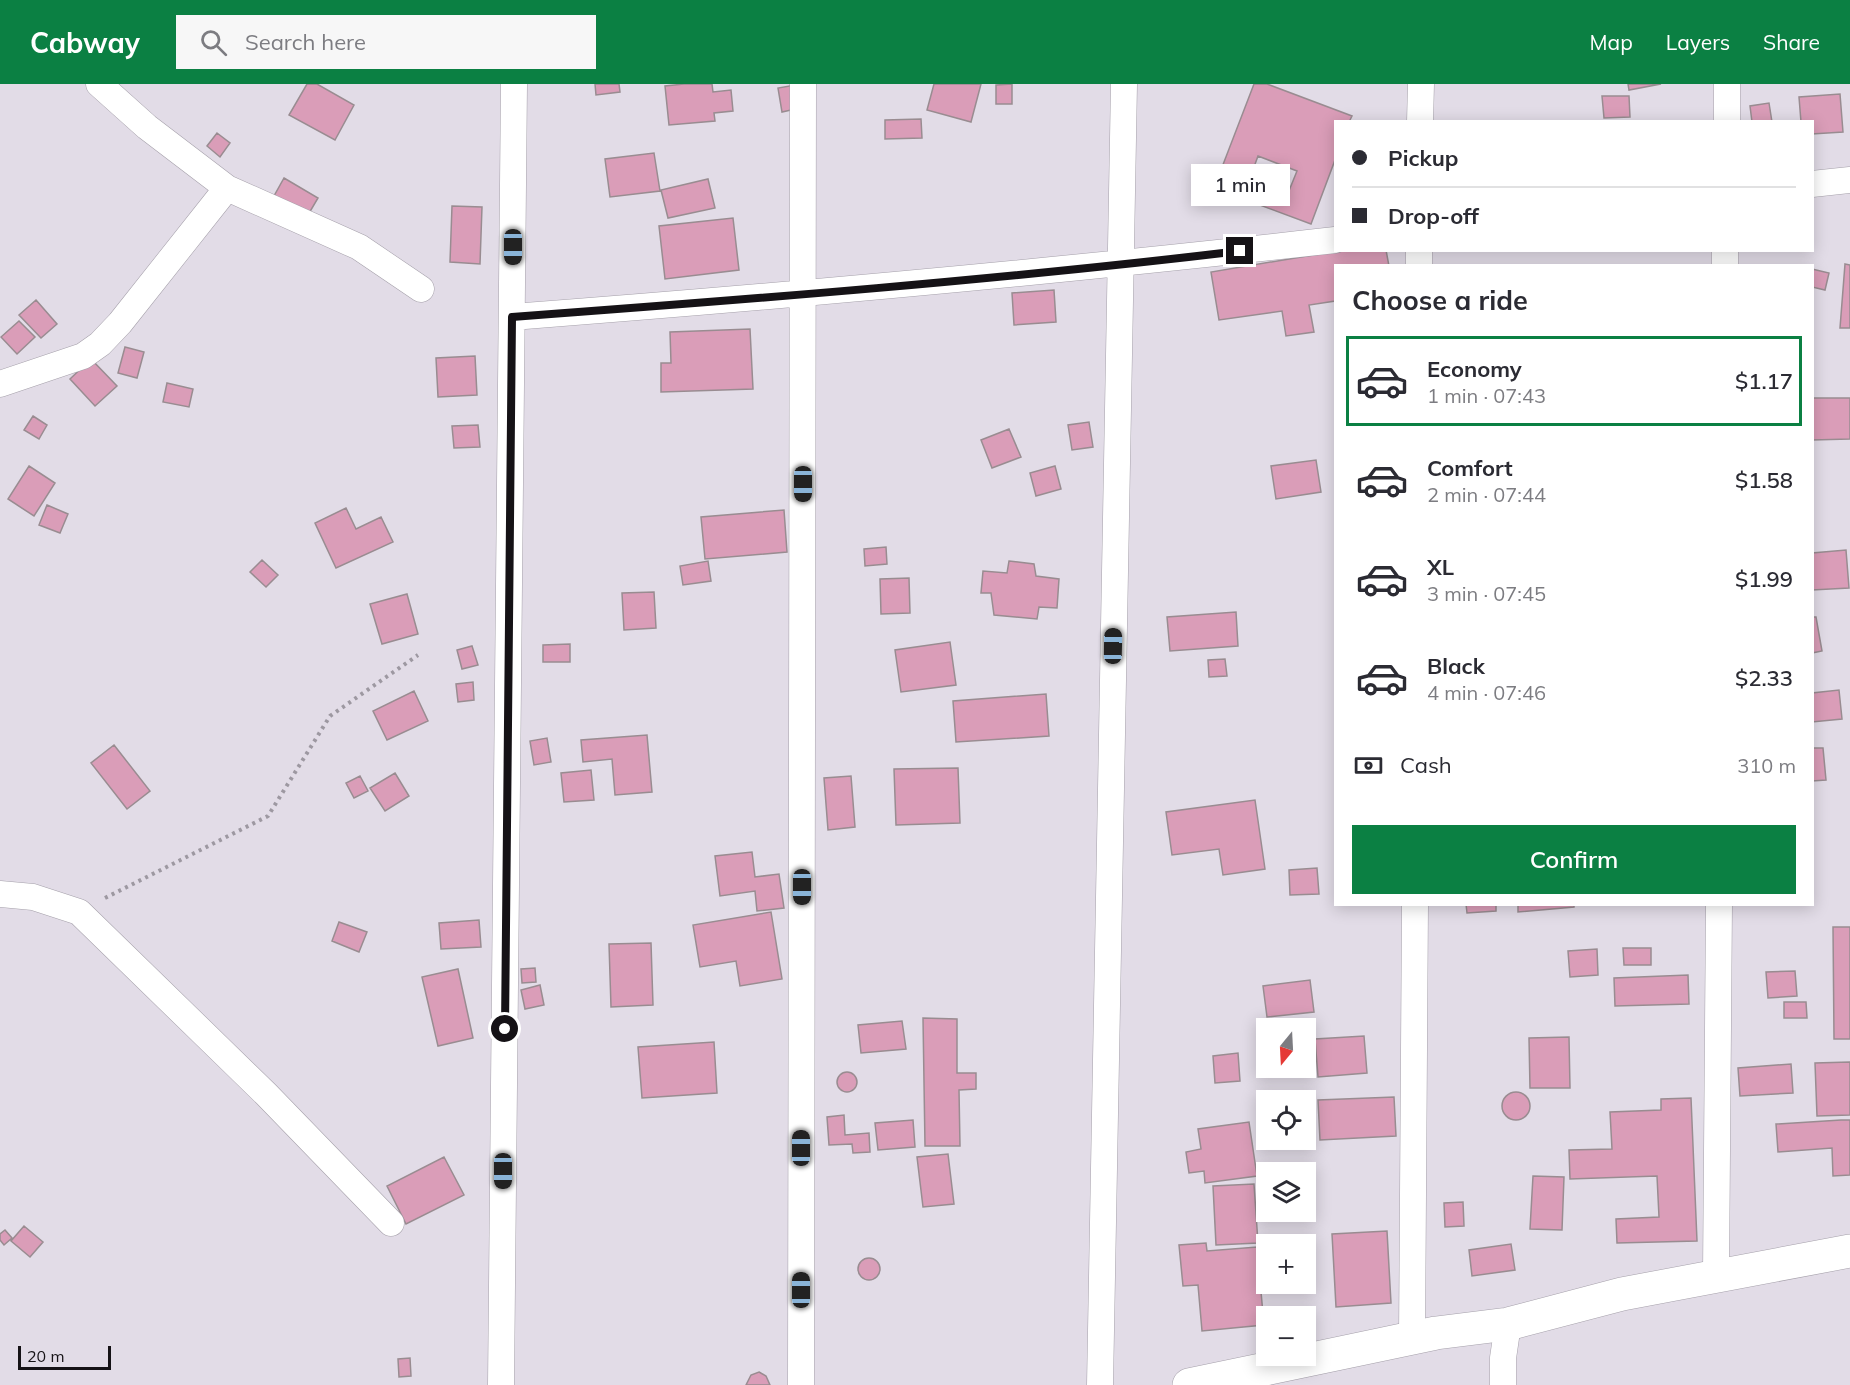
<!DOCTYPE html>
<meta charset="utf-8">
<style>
body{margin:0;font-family:Mulish,sans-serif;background:#f7f7f7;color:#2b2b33;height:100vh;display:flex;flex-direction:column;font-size:22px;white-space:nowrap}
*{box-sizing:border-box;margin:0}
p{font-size:20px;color:#7c7c81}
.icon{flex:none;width:33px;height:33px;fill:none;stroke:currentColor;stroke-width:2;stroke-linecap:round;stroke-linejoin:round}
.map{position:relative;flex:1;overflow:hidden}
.drawer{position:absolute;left:1334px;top:180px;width:480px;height:642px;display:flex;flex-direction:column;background:#fff;border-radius:0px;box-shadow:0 3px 15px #0003}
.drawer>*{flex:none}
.hud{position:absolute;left:1334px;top:36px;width:480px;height:132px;border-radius:0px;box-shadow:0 3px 15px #0003;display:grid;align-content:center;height:132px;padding:0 18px;background:#fff}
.needle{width:39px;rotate:198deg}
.controls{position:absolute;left:1256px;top:934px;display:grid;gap:12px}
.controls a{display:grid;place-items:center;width:60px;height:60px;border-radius:0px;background:#fff;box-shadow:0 3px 15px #0003;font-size:30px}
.scale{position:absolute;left:18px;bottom:15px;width:93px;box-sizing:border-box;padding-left:6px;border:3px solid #151216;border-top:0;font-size:16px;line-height:21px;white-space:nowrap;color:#151216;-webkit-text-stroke:4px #e2dce7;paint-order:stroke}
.end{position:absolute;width:27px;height:27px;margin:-14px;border:8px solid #151216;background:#fff;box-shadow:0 0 0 3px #fff}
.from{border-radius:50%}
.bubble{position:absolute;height:42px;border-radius:0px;background:#fff;box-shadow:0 3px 15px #0003;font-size:20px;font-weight:600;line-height:42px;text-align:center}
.car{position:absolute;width:18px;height:36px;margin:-18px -9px;border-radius:8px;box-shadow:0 0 4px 2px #0007;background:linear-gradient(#222 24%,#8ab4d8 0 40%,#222 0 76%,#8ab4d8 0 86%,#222 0)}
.hud b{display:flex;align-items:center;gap:21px;height:57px;font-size:22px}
.hud b+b{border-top:2px solid #e1e1e2}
.hud i{width:15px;height:15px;background:#2b2b33}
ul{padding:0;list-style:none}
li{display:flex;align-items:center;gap:18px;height:90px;margin:0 12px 9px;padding:0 6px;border:3px solid transparent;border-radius:0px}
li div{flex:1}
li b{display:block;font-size:22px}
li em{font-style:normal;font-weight:600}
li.selected{border-color:#0b8043}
li>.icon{width:54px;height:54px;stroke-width:1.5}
h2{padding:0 18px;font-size:27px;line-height:72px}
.pay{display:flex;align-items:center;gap:15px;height:66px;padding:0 18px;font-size:22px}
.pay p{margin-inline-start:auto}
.action{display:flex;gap:12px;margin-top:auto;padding:12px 18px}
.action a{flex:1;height:69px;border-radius:0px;background:#0b8043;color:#fff;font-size:24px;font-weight:600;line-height:69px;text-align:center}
header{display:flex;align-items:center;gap:36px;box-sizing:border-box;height:84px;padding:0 30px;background:#0b8043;color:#fff}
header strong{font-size:28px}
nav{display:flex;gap:33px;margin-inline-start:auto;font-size:21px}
.search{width:420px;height:54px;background:#f7f7f7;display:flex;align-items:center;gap:15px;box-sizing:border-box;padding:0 21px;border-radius:0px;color:#7c7c81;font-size:22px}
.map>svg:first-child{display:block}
</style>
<header>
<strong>Cabway</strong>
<div class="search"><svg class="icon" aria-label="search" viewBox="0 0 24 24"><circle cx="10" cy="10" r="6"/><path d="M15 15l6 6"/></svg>Search here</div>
<nav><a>Map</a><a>Layers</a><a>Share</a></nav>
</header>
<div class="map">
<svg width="1850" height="1301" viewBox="0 0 1850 1301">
<rect width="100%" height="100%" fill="#e2dce7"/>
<!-- building -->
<path fill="#da9db8" stroke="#998c91" stroke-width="1.5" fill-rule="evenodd" d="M307 0H317L354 21 335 56 289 31Z
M595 0H619L620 8 596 11Z
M684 0H712L713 8 731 6 733 27 714 29 715 37 669 41 665 2Z
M934 0H981L971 38 927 26Z
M1012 0V20H996V1Z
M1254 0H1267L1352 32 1349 38H1335V76L1311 140 1214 104ZM1258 72 1297 87 1284 119 1246 105Z
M1628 0H1661L1629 6Z
M795 1 800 24 782 28 778 4Z
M1840 10 1843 48 1812 50V38H1801L1799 13Z
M1602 12H1629L1630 33 1604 34Z
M1769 19 1772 38H1752L1750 22Z
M921 35 922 54 885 55V36Z
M217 49 230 59 220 73 207 62Z
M654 69 660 107 610 113 605 75Z
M284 94 318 114 308 131 274 112Z
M708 95 715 124 668 134 661 106Z
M452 122 482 123 480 180 450 178Z
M733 134 739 186 665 195 659 142Z
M1343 166H1386L1389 182H1335V217L1309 221 1314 248 1286 252 1282 227 1219 236 1211 188Z
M1845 180 1850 181V244H1840Z
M1812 185 1829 189 1825 206 1812 203Z
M1054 206 1056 238 1014 241 1012 209Z
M36 216 57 240 41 254 19 231Z
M19 237 35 253 17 270 1 253Z
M750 245 753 305 661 308V279H671L670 248Z
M125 263 144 268 137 294 118 289Z
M475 272 477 311 438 313 436 274Z
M91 275 117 302 95 322 70 295Z
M167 299 193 305 189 323 163 318Z
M1812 314H1850V355L1812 356Z
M33 332 47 341 39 355 24 346Z
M1089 338 1093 363 1072 366 1068 341Z
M478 341 480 363 454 364 452 342Z
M1009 345 1021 373 992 384 981 356Z
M1316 376 1321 408 1276 415 1271 382Z
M29 382 55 399 34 432 8 415Z
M1055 382 1061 405 1036 412 1030 389Z
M47 421 68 430 60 449 39 441Z
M346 424 356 445 381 433 393 458 336 484 315 439Z
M784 426 787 468 705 475 701 433Z
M886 463 887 480 865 482 864 465Z
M1846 466 1849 504 1812 506V469Z
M262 476 278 491 266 503 250 488Z
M708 477 711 497 683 501 680 482Z
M1009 477 1034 480 1036 492 1059 495 1057 524 1039 523 1037 535 994 531 991 509H981L983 487 1007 489Z
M909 494 910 529 881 530 880 495Z
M654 508 656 544 624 546 622 509Z
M407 510 418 550 382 560 370 520Z
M1236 528 1238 562 1170 567 1167 533Z
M1812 533H1816L1822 567 1812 569Z
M950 558 956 601 901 608 895 566Z
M570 560V578H543V561Z
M472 562 478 581 462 585 457 566Z
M1225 575 1227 592 1209 593 1208 576Z
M473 598 474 616 458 618 456 600Z
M1839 606 1842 635 1812 638V609Z
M414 607 428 637 387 656 373 627Z
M1046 610 1049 652 956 658 953 617Z
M647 651 652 708 615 711 612 675 583 678 581 656Z
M547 654 551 678 534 681 530 657Z
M114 661 150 707 127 725 91 679Z
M1812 664H1823L1826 696 1812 697Z
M958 684 960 739 896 741 894 685Z
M591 686 594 716 564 718 561 689Z
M395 689 409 712 385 727 370 704Z
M360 692 368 707 354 714 346 699Z
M851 692 855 743 828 746 824 694Z
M1255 716 1265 785 1223 791 1219 765 1172 771 1166 728Z
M752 768 755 793 779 790 784 824 757 827 755 807 720 812 715 772Z
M1317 784 1319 810 1290 811 1289 786Z
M1466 820H1496V827L1467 829Z
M1518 820H1574V823L1518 828Z
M771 828 782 895 740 902 736 877 700 883 693 841Z
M479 836 481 863 441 865 439 839Z
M339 838 367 848 359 868 332 857Z
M1833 843H1850V955H1834Z
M651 859 653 921 611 923 609 860Z
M1623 864H1651V881H1624Z
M1597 865 1598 891 1570 893 1568 867Z
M535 884 536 898 522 899 521 885Z
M458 885 473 954 438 962 422 893Z
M1795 887 1797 912 1768 914 1766 888Z
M1688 891 1689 920 1615 922 1614 894Z
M1310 896 1314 928 1267 933 1263 902Z
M540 901 544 921 525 925 521 906Z
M1784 918H1806L1807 934H1784Z
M923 934 957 935V989H976V1005L959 1006 960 1062H925Z
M902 937 906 965 861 969 858 941Z
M1364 952 1367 989 1318 993 1315 955Z
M1569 953 1570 1004H1530L1529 954Z
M714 958 717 1009 642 1014 638 963Z
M1238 969 1240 997 1215 999 1213 972Z
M1850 978V1031L1817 1032 1815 979Z
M1791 980 1793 1009 1740 1012 1738 984Z
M837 998a10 10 0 1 1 20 0a10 10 0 1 1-20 0Z
M1502 1022a14 14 0 1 1 28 0a14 14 0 1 1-28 0Z
M1394 1013 1396 1052 1320 1056 1318 1016Z
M1691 1014 1697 1157 1617 1159 1616 1135 1659 1133 1657 1092 1570 1095 1569 1066 1612 1065 1610 1028 1661 1026V1015Z
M844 1031 845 1051 869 1049 870 1068 853 1069 852 1060 829 1061 827 1033Z
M913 1036 915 1063 878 1066 875 1039Z
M1841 1036H1850V1091L1833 1092 1832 1064 1778 1068 1776 1040Z
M1249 1038 1257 1092 1205 1099 1204 1087 1189 1089 1186 1068 1201 1065 1198 1045Z
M948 1070 954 1120 923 1123 917 1073Z
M444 1073 464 1111 406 1140 387 1102Z
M1533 1092 1564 1093 1562 1146 1530 1145Z
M1254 1100 1258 1159 1216 1161 1213 1102Z
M1463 1118 1464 1142 1445 1143 1444 1119Z
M24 1142 43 1158 30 1173 11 1157Z
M5 1146 12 1154 4 1161 0 1156V1150Z
M1387 1147 1391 1219 1336 1223 1332 1150Z
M1206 1159 1207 1167 1257 1163 1264 1241 1202 1247 1198 1201 1183 1202 1179 1161Z
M1511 1160 1515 1186 1472 1192 1469 1166Z
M858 1185a11 11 0 1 1 22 0a11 11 0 1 1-22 0Z
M410 1274 411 1292 399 1293 398 1275Z
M759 1288 766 1292 770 1301H746L751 1291Z"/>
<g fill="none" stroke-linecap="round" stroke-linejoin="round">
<defs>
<path id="street" d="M99 0 147 43 227 104 359 163 421 205
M1420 38 1421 0
M1727 38V0
M1812 100 1850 96
M1419 182V166
M1725 182V166
M512 233C787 212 1061 187 1335 156
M0 300 83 272 100 260 120 239 227 104
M0 810 33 813 79 828 266 1010 391 1139
M1716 1191 1719 820
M1412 1255 1415 820
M501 1301 514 0
M801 1301 803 0
M1100 1301 1124 0
M1503 1301V1274L1508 1240"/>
<path id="secondary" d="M1189 1301 1436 1249 1508 1240 1622 1210 1850 1167"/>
</defs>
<!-- street casing -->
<use href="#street" stroke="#a5a0aa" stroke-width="27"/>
<!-- secondary casing -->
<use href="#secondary" stroke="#a5a0aa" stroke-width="34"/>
<!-- path -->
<path stroke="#9d98a1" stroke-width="4" stroke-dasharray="3 4.5" stroke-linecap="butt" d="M105 814 268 732 330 632 418 571"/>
<!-- street -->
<use href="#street" stroke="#fff" stroke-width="26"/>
<!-- secondary -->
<use href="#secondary" stroke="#fff" stroke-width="33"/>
</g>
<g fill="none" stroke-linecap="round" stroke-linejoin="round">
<!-- route -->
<path stroke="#151216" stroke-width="8" d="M505 945 512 233C755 215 998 196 1240 167"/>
</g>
</svg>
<div class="controls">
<a><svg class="needle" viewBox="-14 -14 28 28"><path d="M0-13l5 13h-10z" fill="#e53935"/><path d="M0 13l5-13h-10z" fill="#7c7c81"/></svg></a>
<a><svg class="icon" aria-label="locate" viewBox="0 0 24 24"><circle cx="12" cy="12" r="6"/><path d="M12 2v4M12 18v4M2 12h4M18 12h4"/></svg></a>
<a><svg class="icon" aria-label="layers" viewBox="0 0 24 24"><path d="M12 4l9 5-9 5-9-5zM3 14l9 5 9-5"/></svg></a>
<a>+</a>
<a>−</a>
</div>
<div class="scale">20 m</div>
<i class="end from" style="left:505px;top:945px"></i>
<i class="end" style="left:1240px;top:167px"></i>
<div class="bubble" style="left:1191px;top:80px;width:99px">1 min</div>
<i class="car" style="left:513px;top:163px;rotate:180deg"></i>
<i class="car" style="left:803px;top:400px;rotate:180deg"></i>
<i class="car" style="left:1113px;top:562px;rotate:1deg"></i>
<i class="car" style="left:802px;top:803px;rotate:180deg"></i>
<i class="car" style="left:801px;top:1064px;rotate:0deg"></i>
<i class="car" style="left:503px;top:1087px;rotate:180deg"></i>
<i class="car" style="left:801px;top:1206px;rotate:0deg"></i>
<div class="hud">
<b><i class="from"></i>Pickup</b>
<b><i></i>Drop-off</b>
</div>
<section class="drawer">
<h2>Choose a ride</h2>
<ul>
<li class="selected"><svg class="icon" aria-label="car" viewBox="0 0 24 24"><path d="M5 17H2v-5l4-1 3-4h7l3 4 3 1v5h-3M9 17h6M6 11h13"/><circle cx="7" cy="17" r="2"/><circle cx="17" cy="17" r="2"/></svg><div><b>Economy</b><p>1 min · 07:43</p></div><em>$1.17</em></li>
<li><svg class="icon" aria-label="car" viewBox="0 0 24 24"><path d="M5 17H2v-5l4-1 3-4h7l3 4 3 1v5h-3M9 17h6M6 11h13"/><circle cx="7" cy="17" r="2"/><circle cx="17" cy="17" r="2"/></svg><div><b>Comfort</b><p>2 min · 07:44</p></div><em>$1.58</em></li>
<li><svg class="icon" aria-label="car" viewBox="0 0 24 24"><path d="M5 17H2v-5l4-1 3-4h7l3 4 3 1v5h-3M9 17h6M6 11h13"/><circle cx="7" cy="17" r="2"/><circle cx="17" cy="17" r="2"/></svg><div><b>XL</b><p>3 min · 07:45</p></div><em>$1.99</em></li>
<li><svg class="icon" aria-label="car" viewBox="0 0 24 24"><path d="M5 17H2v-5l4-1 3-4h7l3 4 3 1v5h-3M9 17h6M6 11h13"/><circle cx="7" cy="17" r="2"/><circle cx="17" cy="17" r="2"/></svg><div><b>Black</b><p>4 min · 07:46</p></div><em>$2.33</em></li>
</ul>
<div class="pay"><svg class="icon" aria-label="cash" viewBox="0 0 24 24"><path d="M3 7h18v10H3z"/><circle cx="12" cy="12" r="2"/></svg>Cash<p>310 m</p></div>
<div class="action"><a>Confirm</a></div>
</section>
</div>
